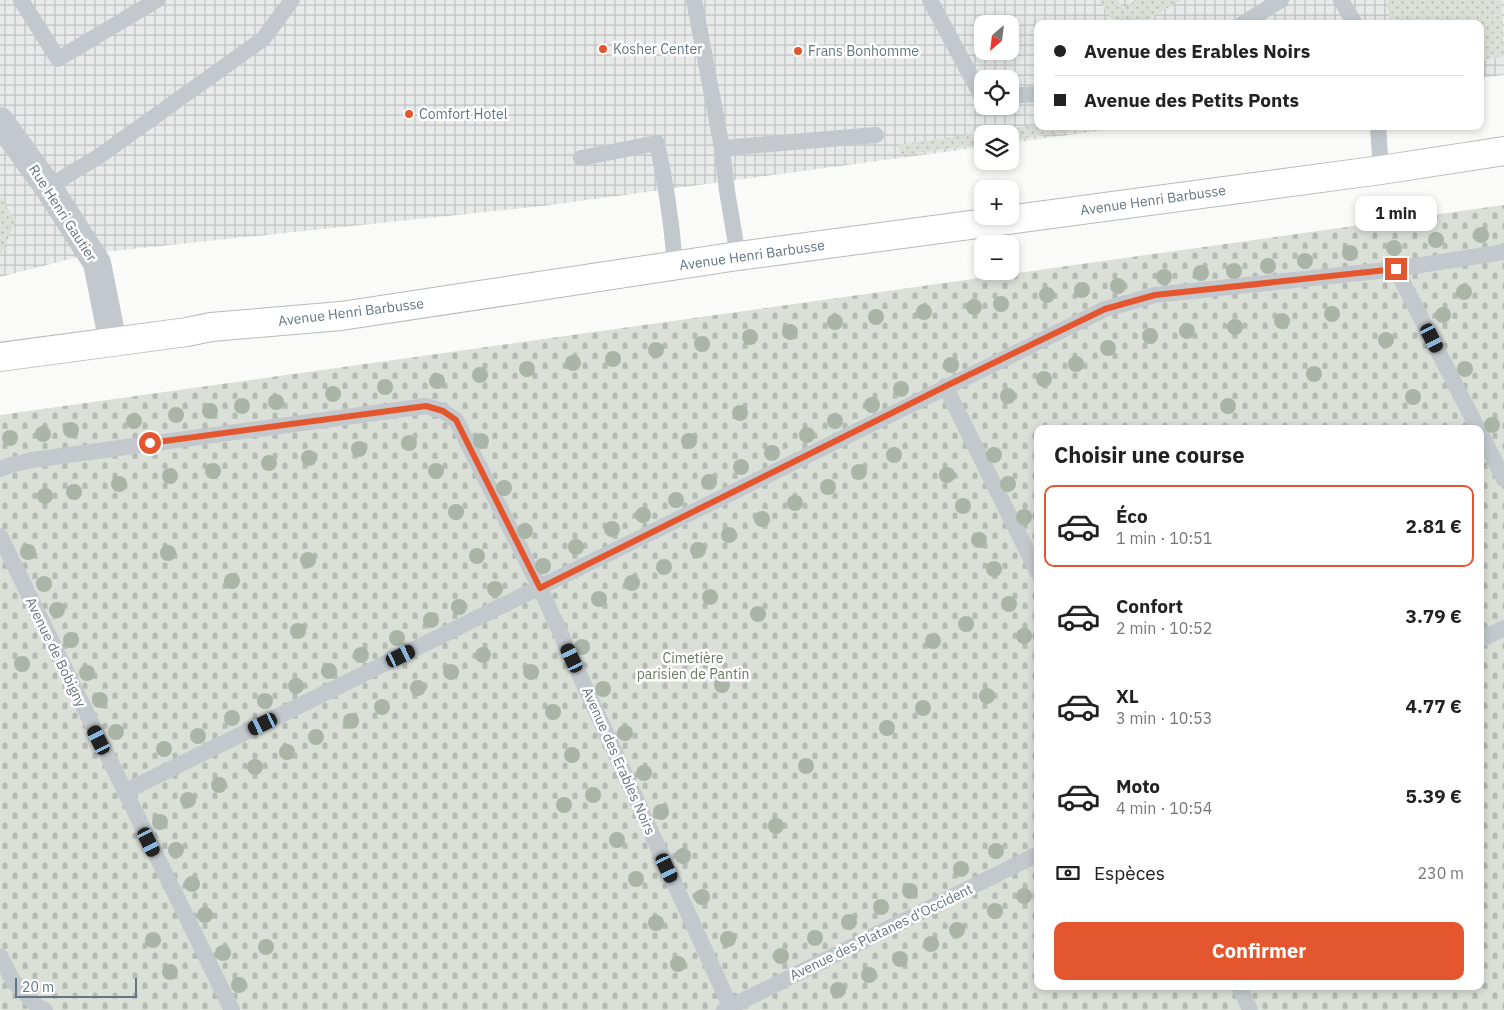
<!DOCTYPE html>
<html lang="fr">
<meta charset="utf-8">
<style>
body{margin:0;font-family:"IBM Plex Sans",sans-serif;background:#f2f2f2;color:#222;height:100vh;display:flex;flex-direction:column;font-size:19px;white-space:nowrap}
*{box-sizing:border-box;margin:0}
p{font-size:16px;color:#767676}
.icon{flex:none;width:28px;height:28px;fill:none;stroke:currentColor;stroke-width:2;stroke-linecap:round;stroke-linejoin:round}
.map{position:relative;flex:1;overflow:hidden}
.details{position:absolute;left:1034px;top:425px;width:450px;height:565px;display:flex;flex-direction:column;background:#fff;border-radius:10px;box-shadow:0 2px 8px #0003}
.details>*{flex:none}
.top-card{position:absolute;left:1034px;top:20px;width:450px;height:110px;border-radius:10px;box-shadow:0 2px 8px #0003;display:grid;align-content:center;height:110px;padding:0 20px;background:#fff}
.needle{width:32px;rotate:208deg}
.tools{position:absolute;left:974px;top:15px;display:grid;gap:10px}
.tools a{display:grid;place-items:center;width:45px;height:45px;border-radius:10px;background:#fff;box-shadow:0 2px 8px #0003;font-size:25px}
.scale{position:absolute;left:15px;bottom:12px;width:122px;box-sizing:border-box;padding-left:5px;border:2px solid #657683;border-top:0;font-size:14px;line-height:18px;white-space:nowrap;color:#657683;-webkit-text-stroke:4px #fff;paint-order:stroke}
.end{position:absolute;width:22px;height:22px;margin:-11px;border:6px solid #e4572e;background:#fff;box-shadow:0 0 0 2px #fff}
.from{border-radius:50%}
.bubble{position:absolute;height:35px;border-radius:10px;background:#fff;box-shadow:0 2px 8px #0003;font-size:16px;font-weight:700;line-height:35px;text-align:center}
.car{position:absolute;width:15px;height:30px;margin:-15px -8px;border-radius:6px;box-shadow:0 0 4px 1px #0007;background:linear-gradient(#222 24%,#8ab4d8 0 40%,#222 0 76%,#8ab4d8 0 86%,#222 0)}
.top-card b{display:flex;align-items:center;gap:18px;height:48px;font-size:19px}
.top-card b+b{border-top:1px solid #e0e0e0}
.top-card i{width:12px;height:12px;background:#222}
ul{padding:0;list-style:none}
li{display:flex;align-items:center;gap:15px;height:82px;margin:0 10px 8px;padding:0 10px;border:2px solid transparent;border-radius:10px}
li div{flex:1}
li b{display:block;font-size:19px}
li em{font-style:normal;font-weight:700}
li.current{border-color:#e4572e}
li>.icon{width:45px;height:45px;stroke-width:1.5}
h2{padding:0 20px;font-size:22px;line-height:60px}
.pay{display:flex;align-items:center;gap:12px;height:55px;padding:0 20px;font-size:19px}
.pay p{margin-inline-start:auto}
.cta{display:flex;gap:10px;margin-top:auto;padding:10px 20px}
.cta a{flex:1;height:58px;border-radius:10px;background:#e4572e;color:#fff;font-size:20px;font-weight:700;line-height:58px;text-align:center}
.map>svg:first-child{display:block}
</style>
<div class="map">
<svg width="1504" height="1010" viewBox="0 0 1504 1010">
<defs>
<pattern id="industrial-grid" width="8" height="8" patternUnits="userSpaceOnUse" patternTransform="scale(1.25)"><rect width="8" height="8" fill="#e8e9e9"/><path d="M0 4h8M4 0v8" fill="none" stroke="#c0c1c2"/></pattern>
<pattern id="grass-dots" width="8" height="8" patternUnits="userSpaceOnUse" patternTransform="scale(1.25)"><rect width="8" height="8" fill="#dadfd7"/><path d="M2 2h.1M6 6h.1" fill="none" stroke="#b4b9b4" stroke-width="1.8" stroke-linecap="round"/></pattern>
<pattern id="cemetery-stones" width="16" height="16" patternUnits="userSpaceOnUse" patternTransform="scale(1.25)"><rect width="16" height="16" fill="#dadfd7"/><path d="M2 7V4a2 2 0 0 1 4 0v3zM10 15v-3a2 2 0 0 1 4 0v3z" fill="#b4b9b4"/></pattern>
</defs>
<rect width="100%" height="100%" fill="#fafaf8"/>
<!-- industrial -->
<path fill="url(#industrial-grid)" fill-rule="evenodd" d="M0 0H1504V75L1480 78V24H1038V126H1134L1010 143V134H982V147L535 207 94 253 0 277ZM982 24H1010V51H982ZM982 79H1010V106H982Z"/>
<!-- grass -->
<path fill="url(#grass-dots)" d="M1099 0H1118L1123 8 1137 0H1181L1142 23 1143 24H1115Z
M1387 0H1501L1504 56 1482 60 1483 74 1480 75V24H1390Z
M1037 125 1107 126 1010 140V134H982V144L901 155 898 145Z
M0 197 16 221 0 256Z"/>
<!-- cemetery -->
<path fill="url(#cemetery-stones)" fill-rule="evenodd" d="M1504 205V1010H0V415ZM1038 429H1480V986H1038Z"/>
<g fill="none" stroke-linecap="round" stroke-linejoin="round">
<defs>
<path id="primary" d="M0 357 187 332 211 327 341 316 738 256 1381 170 1504 151"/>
</defs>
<!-- primary casing -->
<use href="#primary" stroke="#b5babe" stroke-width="30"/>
<!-- service -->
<path stroke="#c3c8cc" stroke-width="16" d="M21 0 58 59 157 0
M694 0 722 148
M930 0 982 97
M1341 0 1355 24
M1242 24 1281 0
M1010 96 1038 94
M1378 126 1381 170
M581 158 657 143C666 184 672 224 675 266
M48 187 98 157 263 39 292 0
M738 256 727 191 722 148 876 135
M1396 269 1478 429
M945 386 1038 573
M1480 432 1504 479
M0 469 11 465 32 460 426 406 443 411 456 420 540 588 732 1010
M0 536 232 1010
M1480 640 1504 628
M124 792 1105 309 1155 295 1396 269 1504 252
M0 956 13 981 37 1006 45 1010
M1239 986 1250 1010
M724 1010 1038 854"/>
<!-- minor -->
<path stroke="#c3c8cc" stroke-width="28" d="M0 121 48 187 97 263 113 343"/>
<!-- primary -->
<use href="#primary" stroke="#fff" stroke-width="28"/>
</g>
<!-- trees -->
<g fill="#aab4a7">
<circle cx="1481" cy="235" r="8"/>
<circle cx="1436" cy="240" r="8"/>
<circle cx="1394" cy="248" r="8"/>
<circle cx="1350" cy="253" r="8"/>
<circle cx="1305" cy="261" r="8"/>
<circle cx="1268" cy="266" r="8"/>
<circle cx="1234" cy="271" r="8"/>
<circle cx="1201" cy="273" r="8"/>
<circle cx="1164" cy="277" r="8"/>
<circle cx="1118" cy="286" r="8"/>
<circle cx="1082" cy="290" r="8"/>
<circle cx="1464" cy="292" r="8"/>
<circle cx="1047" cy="295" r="8"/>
<circle cx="1001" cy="304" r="8"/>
<circle cx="974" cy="307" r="8"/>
<circle cx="924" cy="312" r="8"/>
<circle cx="1332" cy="314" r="8"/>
<circle cx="1443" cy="315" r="8"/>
<circle cx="876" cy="317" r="8"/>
<circle cx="1282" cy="321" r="8"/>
<circle cx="835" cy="322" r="8"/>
<circle cx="1235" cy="327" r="8"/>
<circle cx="1187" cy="331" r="8"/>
<circle cx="790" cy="332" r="8"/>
<circle cx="1150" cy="336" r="8"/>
<circle cx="750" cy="337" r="8"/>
<circle cx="1386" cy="340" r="8"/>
<circle cx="702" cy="344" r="8"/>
<circle cx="1108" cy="348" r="8"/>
<circle cx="656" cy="350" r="8"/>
<circle cx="613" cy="359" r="8"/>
<circle cx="573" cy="363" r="8"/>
<circle cx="1076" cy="364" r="8"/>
<circle cx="951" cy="365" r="8"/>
<circle cx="527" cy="369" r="8"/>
<circle cx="1465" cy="369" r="8"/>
<circle cx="1314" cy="374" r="8"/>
<circle cx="480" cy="375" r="8"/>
<circle cx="1044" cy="379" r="8"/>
<circle cx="437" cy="381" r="8"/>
<circle cx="385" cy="387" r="8"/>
<circle cx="901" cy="389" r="8"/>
<circle cx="333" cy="394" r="8"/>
<circle cx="1008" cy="396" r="8"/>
<circle cx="1413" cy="397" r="8"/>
<circle cx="276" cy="402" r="8"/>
<circle cx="872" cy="405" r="8"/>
<circle cx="242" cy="406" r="8"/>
<circle cx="1228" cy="406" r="8"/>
<circle cx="210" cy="411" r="8"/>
<circle cx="740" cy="413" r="8"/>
<circle cx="176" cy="415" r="8"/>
<circle cx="134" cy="421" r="8"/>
<circle cx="835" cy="421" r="8"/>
<circle cx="1492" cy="425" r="8"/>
<circle cx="71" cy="430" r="8"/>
<circle cx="43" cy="434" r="8"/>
<circle cx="807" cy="435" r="8"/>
<circle cx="10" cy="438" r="8"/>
<circle cx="481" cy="441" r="8"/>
<circle cx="689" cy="441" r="8"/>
<circle cx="409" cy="443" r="8"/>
<circle cx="359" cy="449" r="8"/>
<circle cx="772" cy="453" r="8"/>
<circle cx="894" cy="455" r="8"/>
<circle cx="994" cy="455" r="8"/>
<circle cx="309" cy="458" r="8"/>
<circle cx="269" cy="463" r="8"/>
<circle cx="741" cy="467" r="8"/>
<circle cx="213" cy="471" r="8"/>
<circle cx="436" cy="471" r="8"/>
<circle cx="859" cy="472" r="8"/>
<circle cx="947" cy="475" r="8"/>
<circle cx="170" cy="476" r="8"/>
<circle cx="709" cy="482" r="8"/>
<circle cx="119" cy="484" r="8"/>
<circle cx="1008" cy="484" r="8"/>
<circle cx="828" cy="487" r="8"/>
<circle cx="504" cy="488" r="8"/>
<circle cx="74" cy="492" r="8"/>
<circle cx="45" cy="496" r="8"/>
<circle cx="676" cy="500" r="8"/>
<circle cx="795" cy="503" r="8"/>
<circle cx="963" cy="506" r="8"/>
<circle cx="456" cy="512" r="8"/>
<circle cx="643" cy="515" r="8"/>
<circle cx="1024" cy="517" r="8"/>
<circle cx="762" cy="519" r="8"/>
<circle cx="612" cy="529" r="8"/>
<circle cx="525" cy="531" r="8"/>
<circle cx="729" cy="535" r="8"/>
<circle cx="979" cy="540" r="8"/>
<circle cx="576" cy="547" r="8"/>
<circle cx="698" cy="550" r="8"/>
<circle cx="28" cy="552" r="8"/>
<circle cx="168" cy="553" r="8"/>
<circle cx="477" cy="556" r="8"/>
<circle cx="308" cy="560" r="8"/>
<circle cx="543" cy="566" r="8"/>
<circle cx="664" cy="567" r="8"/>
<circle cx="994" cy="569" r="8"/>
<circle cx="232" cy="581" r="8"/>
<circle cx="632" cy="583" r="8"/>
<circle cx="44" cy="584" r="8"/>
<circle cx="495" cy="589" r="8"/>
<circle cx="710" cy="597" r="8"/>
<circle cx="599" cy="599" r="8"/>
<circle cx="1009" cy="604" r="8"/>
<circle cx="459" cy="607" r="8"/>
<circle cx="57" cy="610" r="8"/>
<circle cx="758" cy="614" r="8"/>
<circle cx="431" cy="620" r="8"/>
<circle cx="966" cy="624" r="8"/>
<circle cx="298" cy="631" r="8"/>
<circle cx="1024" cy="636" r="8"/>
<circle cx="397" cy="638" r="8"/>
<circle cx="71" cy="640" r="8"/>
<circle cx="933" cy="641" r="8"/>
<circle cx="582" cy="647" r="8"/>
<circle cx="361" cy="655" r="8"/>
<circle cx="483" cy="655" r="8"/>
<circle cx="22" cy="664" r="8"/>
<circle cx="329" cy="671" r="8"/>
<circle cx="451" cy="672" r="8"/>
<circle cx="531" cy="672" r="8"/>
<circle cx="87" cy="673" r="8"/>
<circle cx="722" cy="685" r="8"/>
<circle cx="296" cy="686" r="8"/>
<circle cx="418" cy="688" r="8"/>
<circle cx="603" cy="689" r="8"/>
<circle cx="987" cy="696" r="8"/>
<circle cx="100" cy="700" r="8"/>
<circle cx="265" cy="701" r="8"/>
<circle cx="382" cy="707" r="8"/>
<circle cx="923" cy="708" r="8"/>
<circle cx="553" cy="712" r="8"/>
<circle cx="232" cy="718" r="8"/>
<circle cx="351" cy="721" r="8"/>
<circle cx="887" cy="728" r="8"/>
<circle cx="116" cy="732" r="8"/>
<circle cx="625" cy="733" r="8"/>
<circle cx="198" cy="736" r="8"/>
<circle cx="316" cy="737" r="8"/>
<circle cx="164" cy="749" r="8"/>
<circle cx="287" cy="752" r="8"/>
<circle cx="572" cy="755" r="8"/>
<circle cx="806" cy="766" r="8"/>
<circle cx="255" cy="767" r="8"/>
<circle cx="644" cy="773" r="8"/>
<circle cx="219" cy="785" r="8"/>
<circle cx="593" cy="795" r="8"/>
<circle cx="188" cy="800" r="8"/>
<circle cx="564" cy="805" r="8"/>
<circle cx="661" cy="812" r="8"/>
<circle cx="160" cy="822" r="8"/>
<circle cx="776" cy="826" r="8"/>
<circle cx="617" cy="840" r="8"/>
<circle cx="176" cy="850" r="8"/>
<circle cx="996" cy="851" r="8"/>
<circle cx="683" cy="856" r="8"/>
<circle cx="961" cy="869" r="8"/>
<circle cx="636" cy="879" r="8"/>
<circle cx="192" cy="884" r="8"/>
<circle cx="910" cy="891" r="8"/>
<circle cx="1024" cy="896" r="8"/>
<circle cx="702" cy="897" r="8"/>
<circle cx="881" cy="907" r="8"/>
<circle cx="995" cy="911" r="8"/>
<circle cx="205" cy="915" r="8"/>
<circle cx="849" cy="922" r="8"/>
<circle cx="656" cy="923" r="8"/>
<circle cx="957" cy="930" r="8"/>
<circle cx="815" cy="938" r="8"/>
<circle cx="728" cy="939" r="8"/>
<circle cx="153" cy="940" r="8"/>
<circle cx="931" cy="944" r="8"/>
<circle cx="266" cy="947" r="8"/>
<circle cx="223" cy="953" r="8"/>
<circle cx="781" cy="956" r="8"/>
<circle cx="900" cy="959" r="8"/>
<circle cx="678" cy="964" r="8"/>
<circle cx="170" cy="972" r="8"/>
<circle cx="869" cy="975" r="8"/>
<circle cx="239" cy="985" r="8"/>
<circle cx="838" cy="990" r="8"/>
</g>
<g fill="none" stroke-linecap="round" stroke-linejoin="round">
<!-- route -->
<path stroke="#e4572e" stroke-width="6" d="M150 443 426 406 443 411 456 420 540 588 946 386 1105 309 1155 295 1396 269"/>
</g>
<!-- markers -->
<g fill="#e4572e" stroke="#fff" stroke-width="2">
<circle cx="603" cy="49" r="5"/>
<circle cx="798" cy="51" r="5"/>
<circle cx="409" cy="114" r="5"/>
</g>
<g text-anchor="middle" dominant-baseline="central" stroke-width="5" stroke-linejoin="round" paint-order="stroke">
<!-- poi labels -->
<g font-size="14" fill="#657683" stroke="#fff" text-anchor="start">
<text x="613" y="49">Kosher Center</text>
<text x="808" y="51">Frans Bonhomme</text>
<text x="419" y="114">Comfort Hotel</text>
</g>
<!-- street labels -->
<g font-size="14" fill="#657683" stroke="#fff">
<text transform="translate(1153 200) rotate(-8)">Avenue Henri Barbusse</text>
<text transform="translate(63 213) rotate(57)">Rue Henri Gautier</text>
<text transform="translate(752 255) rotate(-8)">Avenue Henri Barbusse</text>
<text transform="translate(351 312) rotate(-7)">Avenue Henri Barbusse</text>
<text transform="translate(56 652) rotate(64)">Avenue de Bobigny</text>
<text transform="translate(619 761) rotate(66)">Avenue des Erables Noirs</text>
<text transform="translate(881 932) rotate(-26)">Avenue des Platanes d'Occident</text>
</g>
<!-- park labels -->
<g font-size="14" fill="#687a64" stroke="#fff">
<text x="693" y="658">Cimetière<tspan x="693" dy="16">parisien de Pantin</tspan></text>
</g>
</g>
</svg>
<div class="tools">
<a><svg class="needle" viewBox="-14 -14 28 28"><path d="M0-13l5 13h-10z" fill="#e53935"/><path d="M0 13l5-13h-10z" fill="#767676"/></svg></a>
<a><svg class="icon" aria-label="locate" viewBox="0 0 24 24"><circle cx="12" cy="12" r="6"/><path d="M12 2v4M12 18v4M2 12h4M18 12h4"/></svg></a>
<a><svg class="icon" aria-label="layers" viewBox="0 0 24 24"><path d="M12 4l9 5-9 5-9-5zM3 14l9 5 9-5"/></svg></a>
<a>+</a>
<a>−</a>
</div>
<div class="scale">20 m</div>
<i class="end from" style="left:150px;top:443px"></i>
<i class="end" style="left:1396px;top:269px"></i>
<div class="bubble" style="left:1355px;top:196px;width:82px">1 min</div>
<i class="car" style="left:1432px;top:338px;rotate:153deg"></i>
<i class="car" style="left:401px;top:656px;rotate:64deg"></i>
<i class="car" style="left:572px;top:658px;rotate:335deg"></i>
<i class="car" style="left:263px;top:724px;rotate:244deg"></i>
<i class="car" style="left:99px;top:740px;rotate:334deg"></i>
<i class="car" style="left:149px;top:842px;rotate:154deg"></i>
<i class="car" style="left:667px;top:868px;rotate:155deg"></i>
<div class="top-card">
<b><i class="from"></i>Avenue des Erables Noirs</b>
<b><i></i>Avenue des Petits Ponts</b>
</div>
<section class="details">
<h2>Choisir une course</h2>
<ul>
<li class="current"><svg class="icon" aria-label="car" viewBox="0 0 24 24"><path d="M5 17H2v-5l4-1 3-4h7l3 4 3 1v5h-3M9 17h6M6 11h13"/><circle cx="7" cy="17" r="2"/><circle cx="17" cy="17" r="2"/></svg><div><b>Éco</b><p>1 min · 10:51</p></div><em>2.81 €</em></li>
<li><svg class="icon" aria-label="car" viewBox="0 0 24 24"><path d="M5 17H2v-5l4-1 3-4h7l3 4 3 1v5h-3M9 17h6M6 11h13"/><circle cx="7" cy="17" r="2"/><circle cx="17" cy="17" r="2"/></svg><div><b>Confort</b><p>2 min · 10:52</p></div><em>3.79 €</em></li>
<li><svg class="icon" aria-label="car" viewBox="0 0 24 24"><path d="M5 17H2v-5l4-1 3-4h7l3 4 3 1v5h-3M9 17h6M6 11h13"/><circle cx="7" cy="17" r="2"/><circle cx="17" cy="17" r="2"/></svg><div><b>XL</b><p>3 min · 10:53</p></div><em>4.77 €</em></li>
<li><svg class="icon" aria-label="car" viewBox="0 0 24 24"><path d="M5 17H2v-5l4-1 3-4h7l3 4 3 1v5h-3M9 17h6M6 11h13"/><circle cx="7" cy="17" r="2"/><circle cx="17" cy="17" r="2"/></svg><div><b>Moto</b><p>4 min · 10:54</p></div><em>5.39 €</em></li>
</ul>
<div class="pay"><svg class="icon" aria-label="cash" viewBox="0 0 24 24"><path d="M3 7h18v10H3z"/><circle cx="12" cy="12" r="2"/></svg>Espèces<p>230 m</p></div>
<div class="cta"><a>Confirmer</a></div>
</section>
</div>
